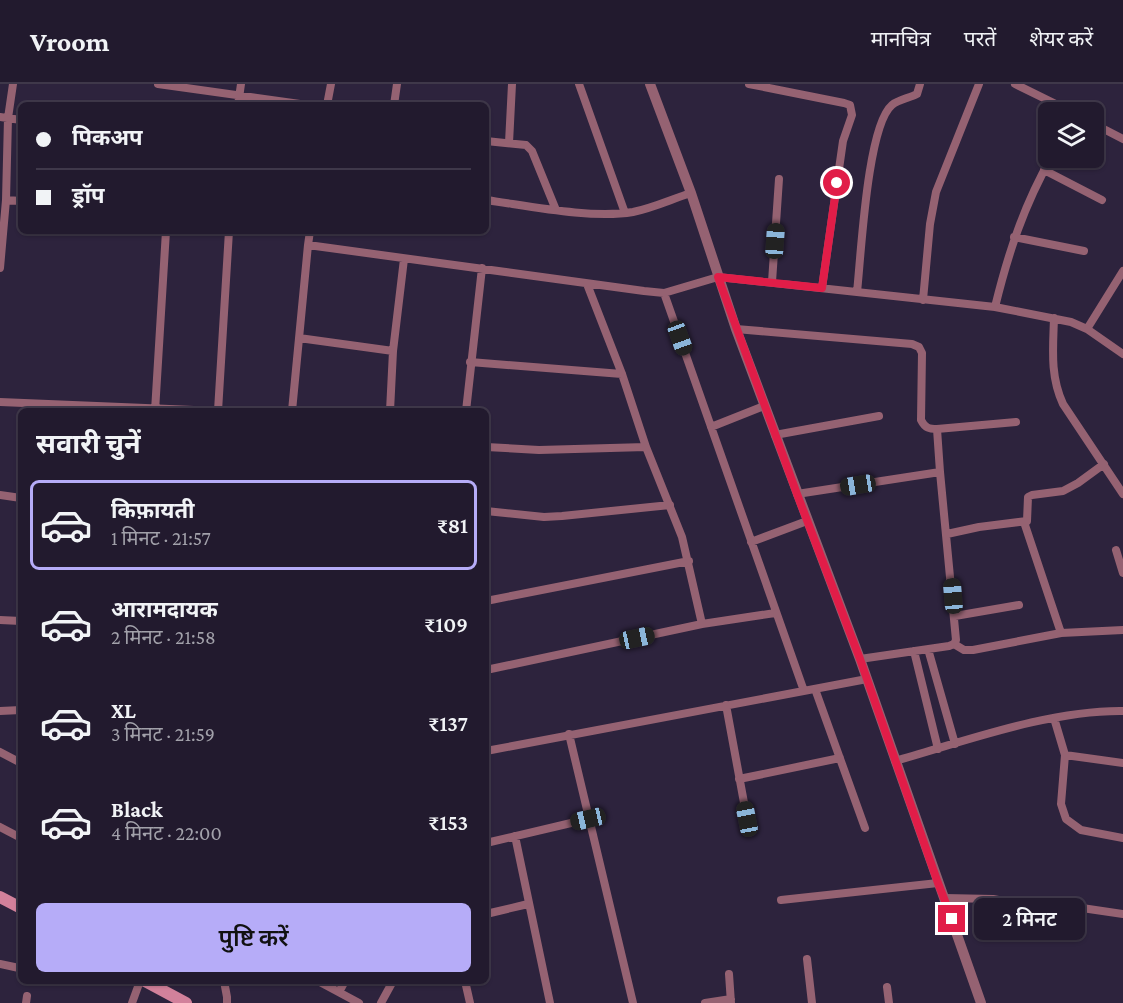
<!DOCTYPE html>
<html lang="hi">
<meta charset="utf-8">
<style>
body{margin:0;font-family:"Crimson Pro","Noto Sans Devanagari",serif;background:#2a2336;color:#f1f3f6;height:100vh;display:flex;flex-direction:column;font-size:22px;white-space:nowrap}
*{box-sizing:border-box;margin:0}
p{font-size:20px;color:#a2a1aa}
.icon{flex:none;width:33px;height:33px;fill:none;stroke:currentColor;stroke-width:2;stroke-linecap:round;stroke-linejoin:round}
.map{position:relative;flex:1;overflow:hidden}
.details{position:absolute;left:18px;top:324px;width:471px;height:576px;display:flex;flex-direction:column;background:#221a2e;border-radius:9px;box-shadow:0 2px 4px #0004,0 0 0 2px #3f384a}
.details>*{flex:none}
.hud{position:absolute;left:18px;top:18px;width:471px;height:132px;border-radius:9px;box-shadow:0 2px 4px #0004,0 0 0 2px #3f384a;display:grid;align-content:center;height:132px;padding:0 18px;background:#221a2e}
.buttons{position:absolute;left:1038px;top:18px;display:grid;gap:12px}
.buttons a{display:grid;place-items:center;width:66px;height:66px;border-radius:9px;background:#221a2e;box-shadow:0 2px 4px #0004,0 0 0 2px #3f384a;font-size:30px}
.end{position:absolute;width:27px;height:27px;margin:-14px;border:8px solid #e11d48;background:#fff;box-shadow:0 0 0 3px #fff}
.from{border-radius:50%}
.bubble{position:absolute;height:42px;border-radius:9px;background:#221a2e;box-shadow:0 2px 4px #0004,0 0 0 2px #3f384a;font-size:20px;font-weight:600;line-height:42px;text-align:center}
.car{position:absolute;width:18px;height:36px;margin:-18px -9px;border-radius:8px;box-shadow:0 0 4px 2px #0007;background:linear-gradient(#222 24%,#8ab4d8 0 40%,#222 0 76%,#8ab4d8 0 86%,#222 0)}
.hud b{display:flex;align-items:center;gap:21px;height:57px;font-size:22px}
.hud b+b{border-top:2px solid #3f384a}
.hud i{width:15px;height:15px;background:#f1f3f6}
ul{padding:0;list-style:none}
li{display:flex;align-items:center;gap:18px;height:90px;margin:0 12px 9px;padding:0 6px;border:3px solid transparent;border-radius:9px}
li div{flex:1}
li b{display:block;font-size:22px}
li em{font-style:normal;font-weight:600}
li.active{border-color:#b6acf8}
li>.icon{width:54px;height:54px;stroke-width:1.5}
h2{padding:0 18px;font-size:27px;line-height:72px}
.cta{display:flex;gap:12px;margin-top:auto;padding:12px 18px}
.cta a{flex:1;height:69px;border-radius:9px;background:#b6acf8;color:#111;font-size:24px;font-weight:600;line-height:69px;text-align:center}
header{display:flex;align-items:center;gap:36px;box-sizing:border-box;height:84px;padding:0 30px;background:#221a2e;border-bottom:2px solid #3f384a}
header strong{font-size:28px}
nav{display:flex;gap:33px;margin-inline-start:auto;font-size:21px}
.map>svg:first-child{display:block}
</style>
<header>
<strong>Vroom</strong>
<nav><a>मानचित्र</a><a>परतें</a><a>शेयर करें</a></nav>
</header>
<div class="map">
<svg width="1123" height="919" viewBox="0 0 1123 919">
<rect width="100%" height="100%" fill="#2d233d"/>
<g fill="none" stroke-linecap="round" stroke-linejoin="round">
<!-- minor -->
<path stroke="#956272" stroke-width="8" d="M158 0 307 21
M579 0 625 129
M749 0 844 19 850 21 852 31 843 57 822 204
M1015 0 1072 28
M238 21 241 0
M327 21 331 0
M394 21 397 0
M0 33 21 36
M1094 40 1123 55
M486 57 526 61 532 67 556 126
M509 59 512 0
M1044 86 1102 116
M6 116 8 34 13 0
M486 116C529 122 591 135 633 128 653 124 672 115 691 109
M310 147 308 161 644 207 664 209 718 193 995 223 1071 238 1087 245 1123 270
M1014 153 1084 167
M0 184 6 116 21 117
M772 198 779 95
M587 200 622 290 646 363 682 453 702 540
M857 208C861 173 867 42 892 21 898 16 909 14 917 10L920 0
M664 209 804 607
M923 216 930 140 936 108 979 0
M995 223C1008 170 1024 121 1051 74
M1054 234C1053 265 1050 292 1063 320L1123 410
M736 245 912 260 919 263 922 269 921 336C925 344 929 345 937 345L1016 338
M1087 245 1123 187
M299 254 393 267
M470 278 622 290
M0 318 218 327
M155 327 166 147
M218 327 229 147
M292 327 308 161
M390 327 393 267 404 175
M466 327 482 184
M711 343 764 322
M937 345 940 388
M775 351 879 332
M486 363 539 366 646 363
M797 410 940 388 956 556 954 560 949 562 860 575
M0 411 21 414
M486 427 544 433 562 432 670 421
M1024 438 1061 549
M947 450 979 443 1027 437 1028 413 1032 411 1063 407 1078 399 1104 380
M751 458 807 437
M1116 466 1123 489
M486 517 689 477
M955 532 1019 521
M0 536 21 537
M954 560 964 566H973L1061 549 1123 546
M928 565 955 660
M914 567 938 665
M486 586 702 540 775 529
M815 605 865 744
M726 621 747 735
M0 627 21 626
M1054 634 1065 671 1061 720 1066 735 1081 746 1123 754
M569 650 633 919
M486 667 867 595
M0 668 21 679
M1065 671 1123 679
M895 677C966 657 1050 626 1123 627
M739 695 840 674
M0 743 21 754
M515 752 550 919
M486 759 588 735
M945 814 993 815 1038 823 1082 824 1123 830
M781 816 938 799
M486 830 528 820
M807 875 812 919
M0 880 19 884
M729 890 731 919
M224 897 227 913V919
M318 897 359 919
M465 897 470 919
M887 903 889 919
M339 908 345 897
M26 919 27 912
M132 919 140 897
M381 919 393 897
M705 919 731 915"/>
<!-- tertiary -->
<path stroke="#956272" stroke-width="10" d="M650 0 691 109 736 245 860 575 981 919"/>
<!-- secondary -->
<path stroke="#d2819b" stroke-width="12" d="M0 813 21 824
M145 897 186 919"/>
</g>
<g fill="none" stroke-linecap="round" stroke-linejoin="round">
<!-- route -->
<path stroke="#e11d48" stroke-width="8" d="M837 99 822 204 718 193 797 410 860 575 938 799 952 835"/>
</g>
</svg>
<div class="buttons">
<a><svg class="icon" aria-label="layers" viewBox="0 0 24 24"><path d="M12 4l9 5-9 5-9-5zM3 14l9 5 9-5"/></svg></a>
</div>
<i class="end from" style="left:837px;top:99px"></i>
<i class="end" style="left:952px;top:835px"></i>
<div class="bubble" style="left:974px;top:814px;width:111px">2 मिनट</div>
<i class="car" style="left:775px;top:157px;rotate:4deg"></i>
<i class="car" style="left:680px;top:254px;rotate:160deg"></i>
<i class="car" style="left:858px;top:401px;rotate:261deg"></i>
<i class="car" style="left:953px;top:512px;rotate:355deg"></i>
<i class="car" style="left:637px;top:554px;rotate:78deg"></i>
<i class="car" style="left:588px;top:735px;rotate:257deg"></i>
<i class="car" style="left:747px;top:735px;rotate:349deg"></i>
<div class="hud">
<b><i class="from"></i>पिकअप</b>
<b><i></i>ड्रॉप</b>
</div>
<section class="details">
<h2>सवारी चुनें</h2>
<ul>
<li class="active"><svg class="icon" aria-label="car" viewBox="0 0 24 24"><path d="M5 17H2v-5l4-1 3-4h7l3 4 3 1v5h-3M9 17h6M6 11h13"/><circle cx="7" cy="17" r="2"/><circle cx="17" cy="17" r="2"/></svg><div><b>किफ़ायती</b><p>1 मिनट · 21:57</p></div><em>₹81</em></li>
<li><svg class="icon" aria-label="car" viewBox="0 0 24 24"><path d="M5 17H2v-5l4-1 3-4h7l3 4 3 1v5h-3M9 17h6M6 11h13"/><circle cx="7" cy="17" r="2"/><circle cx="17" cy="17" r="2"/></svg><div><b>आरामदायक</b><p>2 मिनट · 21:58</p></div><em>₹109</em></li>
<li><svg class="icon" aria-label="car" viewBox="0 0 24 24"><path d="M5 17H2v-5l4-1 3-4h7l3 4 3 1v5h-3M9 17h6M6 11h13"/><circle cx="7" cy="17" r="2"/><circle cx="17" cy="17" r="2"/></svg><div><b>XL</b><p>3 मिनट · 21:59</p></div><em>₹137</em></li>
<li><svg class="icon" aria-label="car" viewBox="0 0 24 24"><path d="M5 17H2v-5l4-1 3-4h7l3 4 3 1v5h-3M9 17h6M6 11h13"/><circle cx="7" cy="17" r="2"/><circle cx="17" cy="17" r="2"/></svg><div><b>Black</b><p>4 मिनट · 22:00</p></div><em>₹153</em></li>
</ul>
<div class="cta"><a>पुष्टि करें</a></div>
</section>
</div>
